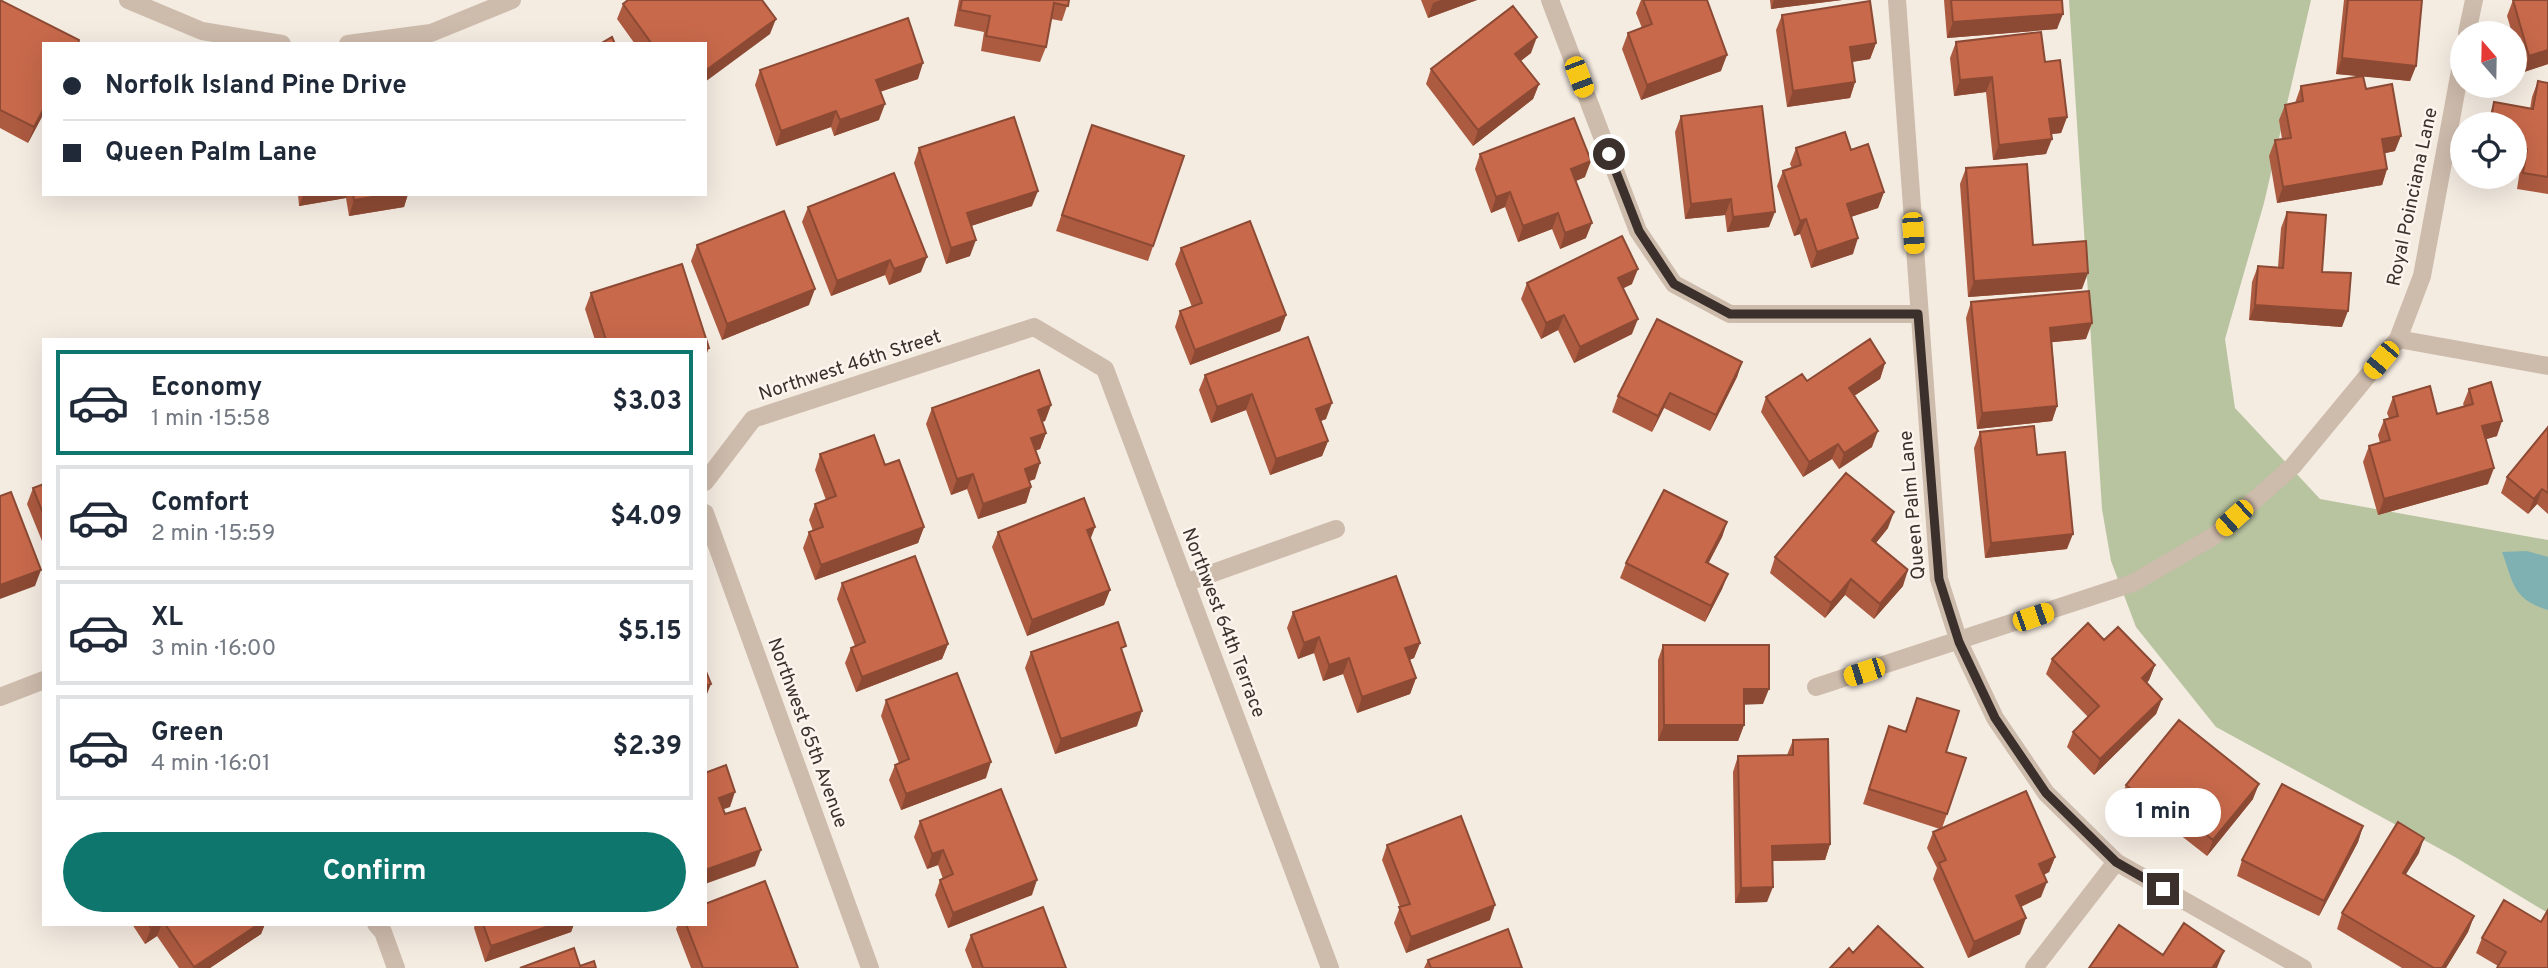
<!DOCTYPE html>
<meta charset="utf-8">
<style>
body{margin:0;font-family:Overpass,sans-serif;background:#f6f6f7;color:#1f2937;height:100vh;display:flex;flex-direction:column;font-size:26px;white-space:nowrap}
*{box-sizing:border-box;margin:0}
p{font-size:23px;color:#747a83}
.icon{flex:none;width:38px;height:38px;fill:none;stroke:currentColor;stroke-width:2;stroke-linecap:round;stroke-linejoin:round}
.map{position:relative;flex:1;overflow:hidden}
.sheet{position:absolute;left:42px;top:338px;width:665px;height:588px;display:flex;flex-direction:column;background:#fff;border-radius:0px;box-shadow:0 7px 28px #0002}
.sheet>*{flex:none}
.guide{position:absolute;left:42px;top:42px;width:665px;height:154px;border-radius:0px;box-shadow:0 7px 28px #0002;display:grid;align-content:center;height:154px;padding:0 21px;background:#fff}
.needle{width:46px;rotate:340deg}
.buttons{position:absolute;left:2450px;top:21px;display:grid;gap:14px}
.buttons a{display:grid;place-items:center;width:77px;height:77px;border-radius:50%;background:#fff;box-shadow:0 7px 28px #0002;font-size:35px}
.end{position:absolute;width:32px;height:32px;margin:-16px;border:9px solid #3b302b;background:#fff;box-shadow:0 0 0 4px #fff}
.from{border-radius:50%}
.bubble{position:absolute;height:49px;border-radius:24px;background:#fff;box-shadow:0 7px 28px #0002;font-size:23px;font-weight:700;line-height:49px;text-align:center}
.car{position:absolute;width:21px;height:42px;margin:-21px -10px;border-radius:9px;box-shadow:0 0 5px 2px #0007;background:linear-gradient(#f5c518 24%,#345 0 40%,#f5c518 0 76%,#345 0 86%,#f5c518 0)}
.guide b{display:flex;align-items:center;gap:24px;height:66px;font-size:26px}
.guide b+b{border-top:2px solid #e0e1e3}
.guide i{width:18px;height:18px;background:#1f2937}
ul{padding:12px 0 0;list-style:none}
li{display:flex;align-items:center;gap:21px;height:105px;margin:0 14px 10px;padding:0 7px;border:4px solid #e0e1e3;border-radius:0px}
li div{flex:1}
li b{display:block;font-size:26px}
li em{font-style:normal;font-weight:700}
li.selected{border-color:#0f766e}
li>.icon{width:63px;height:63px;stroke-width:1.5}
.button{display:flex;gap:14px;margin-top:auto;padding:14px 21px}
.button a{flex:1;height:80px;border-radius:42px;background:#0f766e;color:#fff;font-size:28px;font-weight:700;line-height:80px;text-align:center}
.map>svg:first-child{display:block}
</style>
<div class="map">
<svg width="2548" height="968" viewBox="0 0 2548 968">
<rect width="100%" height="100%" fill="#f4ebe1"/>
<!-- green -->
<path fill="#b8c4a0" d="M2069 0H2311L2264 203 2225 339 2235 408 2320 499 2548 540V913L2455 857 2216 727 2136 627 2111 561 2102 509Z"/>
<!-- water -->
<path fill="#7fb0b2" d="M2527 551 2548 557V610C2513 599 2514 585 2502 552Z"/>
<g fill="none" stroke-linecap="round" stroke-linejoin="round">
<!-- minor -->
<path stroke="#cdbbac" stroke-width="18" d="M128 0 202 31 282 44
M1550 0 1638 231 1674 284 1730 314H1918
M1897 0 1939 579 1959 642 1995 718 2046 793 2116 862 2303 968
M2467 33 2474 0
M348 44 431 33 512 0
M2398 339 2548 366
M705 482 753 419 1034 327 1105 369 1330 968
M705 513 870 968
M1185 583 1336 529
M1816 687 2133 583 2214 536 2293 466 2398 339 2422 276 2462 60
M0 697 44 680
M376 924 383 932 396 968
M2034 968 2116 862"/>
</g>
<!-- wall -->
<path fill="#ac5a40" d="M0 0 44 113 28 143 0 128Z
M959 0H1069L1062 21 1051 19 1046 47 1040 62 981 51 984 32 954 26Z
M1421 0H1477L1428 18Z
M1641 0H1707L1721 71 1641 100 1622 49 1628 33 1642 28 1636 13Z
M1770 0H1842L1771 9Z
M1944 0H2062L2057 29 1947 38Z
M2344 0H2422L2416 66 2410 81 2363 76 2366 89 2395 151 2385 153 2387 169 2382 185 2277 203 2269 156 2275 140 2282 139 2279 120 2285 105 2295 103 2301 86 2360 76 2336 74Z
M2513 0 2548 64 2524 72 2515 42V33H2512L2507 16Z
M623 4 770 34 705 44H635L617 19Z
M1782 15 1876 43 1870 59 1852 62 1855 82 1850 98 1787 107 1776 30Z
M1956 42 2045 62 2067 117 2061 133 2051 134 2046 154 1993 160 1986 92 1954 96 1950 58Z
M1531 53 1521 61 1539 84 1533 99 1473 146 1426 84 1431 69Z
M760 70 918 79 880 92 879 120 834 136 831 127 776 146 755 85Z
M2538 81 2548 83V194L2517 189 2521 164 2515 163V124H2487L2494 102 2530 109 2532 97Z
M1681 116 1769 227 1727 232 1725 215 1685 219 1675 132Z
M1092 125 1184 156 1148 261 1056 231Z
M919 148 1032 206 971 226 970 256 946 264 914 163Z
M1796 148 1851 150 1884 192 1878 208 1851 217 1853 254 1811 268 1800 234 1794 236 1777 186 1783 171 1792 168 1790 164Z
M1480 154 1585 177 1576 181 1586 238 1560 249 1552 229 1518 242 1505 207 1491 213 1475 169Z
M1966 168 2033 245 2082 289 1968 297 1960 184Z
M298 194H408L404 207 349 216 346 198 299 206Z
M808 207 921 272 889 285 885 275 831 296 802 222Z
M2287 212 2342 327 2249 320 2252 282 2258 266 2278 267 2281 228Z
M697 245 809 305 722 340 691 261Z
M1181 248 1286 315 1280 331 1190 365 1175 327 1180 311 1192 307 1175 264Z
M682 264 709 348 705 358V340H595L585 309 591 293Z
M1527 283 1632 284 1623 288 1632 334 1574 363 1558 330 1541 339 1521 299Z
M1971 302 2086 339 2052 342 2057 406 2052 421 1977 429 1966 318Z
M1742 362 1737 377 1710 431 1664 408 1652 432 1612 412 1618 396Z
M1885 363 1880 379 1854 396 1872 447 1839 469 1832 459 1803 477 1761 412 1766 397Z
M1205 375 1326 419 1321 421 1328 441 1322 456 1270 475 1246 410 1211 423 1199 390Z
M2469 389 2497 436 2486 439 2488 484 2378 515 2363 462 2369 446 2380 443 2378 435 2384 420 2389 418 2387 413 2393 397 2437 414 2464 406 2463 404Z
M1051 405 1045 421 1042 422 1046 433 1040 449 1036 450 1035 479 1029 481 1031 487 1026 503 978 519 967 489 951 495 926 424 932 408Z
M2548 427V514L2537 504 2528 514 2501 493 2507 477Z
M1980 432 2037 455 2067 549 1985 558 1974 448Z
M820 454 885 465 924 527 918 543 815 580 803 548 809 532 813 531 809 520 815 504 826 500 815 470Z
M44 484V546L27 504 33 488Z
M1727 522 1722 537 1708 563 1728 574 1722 589 1705 622 1620 578 1626 563Z
M1095 527 1090 539 1110 590 1104 605 1027 636 992 547 998 532Z
M1888 528 1876 543 1903 586 1874 619 1845 595 1825 618 1770 573 1775 557Z
M842 583 948 644 942 659 856 692 845 663 851 648 855 646 837 599Z
M1293 612 1420 643 1414 658 1409 660 1416 678 1410 694 1357 713 1343 674 1323 681 1314 653 1298 659 1287 628Z
M2104 640 2155 665 2149 680 2147 683 2162 699 2156 714 2094 775 2067 747 2073 732 2088 717 2046 674 2052 659Z
M1663 645 1763 704H1744V725L1738 741H1658V660Z
M1031 652 1123 654 1137 726 1055 754 1025 668Z
M1917 698 1946 752 1947 814 1942 828 2055 857 2049 872 2044 875 2041 897 2021 907 2020 934 1968 958 1933 879 1937 868 1927 848 1933 832 1940 829 1863 804 1889 726 1905 731Z
M886 700 986 778 901 810 889 780 895 765 899 763 881 716Z
M1793 740 1830 844 1825 860 1773 861 1767 902 1735 903 1733 772 1738 756 1787 755Z
M2126 785 2253 799 2207 856 2170 827 2163 835 2120 800Z
M920 821 1032 895 948 928 935 895 940 880 943 879 938 865 927 869 914 837Z
M2363 826 2358 842 2319 916 2237 876 2242 860Z
M1387 845 1490 920 1406 953 1394 923 1400 907 1382 860Z
M2419 853 2405 875 2474 916 2468 932 2446 968H2402L2337 929 2342 913Z
M132 924H265L261 934 210 968H179L157 936 145 944Z
M475 924H574L571 932 485 962 474 928Z
M678 924H705L798 968H691L676 929Z
M971 935 1066 968H972L965 950Z
M2482 938 2548 968 2498 966 2476 953Z
M1428 960 1522 968H1424Z"/>
<!-- shaded-wall -->
<path fill="#8c4a34" d="M1441 0H1477L1428 18 1433 3Z
M1774 0H1842L1771 9Z
M2063 14 2057 29 1947 38 1953 22Z
M776 19 770 34 705 82V71Z
M1537 37 1531 53 1510 69 1515 54Z
M1876 43 1870 59 1845 63 1850 47Z
M2548 50V64L2524 72 2529 56Z
M1727 55 1721 71 1641 100 1647 85Z
M2342 58 2416 66 2410 81 2336 74Z
M923 63 918 79 870 95 876 80Z
M1992 77 1986 92 1954 96 1960 80Z
M1855 82 1850 98 1787 107 1793 91Z
M1539 84 1533 99 1473 146 1478 130Z
M885 104 879 120 834 136 840 120Z
M44 108V113L28 143 34 127Z
M836 111 831 127 776 146 781 131Z
M2067 117 2061 133 2043 135 2049 119Z
M2401 136 2395 151 2377 155 2382 139Z
M2052 139 2046 154 1993 160 1999 145Z
M1591 161 1585 177 1566 185 1571 169Z
M2387 169 2382 185 2277 203 2283 187Z
M1038 191 1032 206 962 229 967 213Z
M1510 192 1505 207 1491 213 1496 197Z
M1884 192 1878 208 1841 220 1847 204Z
M304 194H347L346 198 299 206Z
M390 194H408L404 207 349 216 354 200Z
M1731 199 1725 215 1685 219 1691 204Z
M1775 212 1769 227 1727 232 1733 217Z
M1558 213 1552 229 1518 242 1523 226Z
M1806 219 1800 234 1794 236 1800 221Z
M1592 223 1586 238 1560 249 1565 233Z
M1858 238 1853 254 1811 268 1817 252Z
M976 240 970 256 946 264 951 248Z
M927 257 921 272 889 285 894 269Z
M890 260 885 275 831 296 837 281Z
M1638 269 1632 284 1612 294 1618 278Z
M2088 273 2082 289 1968 297 1974 281Z
M815 289 809 305 722 340 727 324Z
M2255 305 2348 311 2342 327 2249 320Z
M1286 315 1280 331 1190 365 1195 350Z
M1564 315 1558 330 1541 339 1546 323Z
M1638 319 1632 334 1574 363 1580 347Z
M2092 323 2086 339 2044 343 2050 328Z
M1742 362 1737 377 1710 431 1716 415Z
M1885 363 1880 379 1843 403 1849 388Z
M1670 393 1664 408 1652 432 1658 416Z
M1252 394 1246 410 1211 423 1217 407Z
M1332 403 1326 419 1311 424 1316 409Z
M1051 405 1045 421 1032 425 1038 410Z
M2057 406 2052 421 1977 429 1982 413Z
M2502 421 2497 436 2477 442 2482 426Z
M1878 431 1872 447 1839 469 1844 453Z
M1046 433 1040 449 1026 454 1031 438Z
M1328 441 1322 456 1270 475 1276 459Z
M1838 444 1832 459 1803 477 1809 462Z
M1040 463 1035 479 1019 485 1025 469Z
M2494 468 2488 484 2378 515 2384 499Z
M973 474 967 489 951 495 957 479Z
M1031 487 1026 503 978 519 983 504Z
M2542 489 2537 504 2528 514 2534 499Z
M1894 512 1888 528 1866 555 1872 540Z
M1727 522 1722 537 1701 578 1706 562Z
M924 527 918 543 815 580 821 565Z
M1095 527 1089 543 1087 530Z
M2073 534 2067 549 1985 558 1991 543Z
M41 570 35 586 0 599V585Z
M1908 570 1903 586 1874 619 1880 604Z
M1728 574 1722 589 1705 622 1711 606Z
M1851 579 1845 595 1825 618 1831 603Z
M1110 590 1104 605 1027 636 1032 620Z
M1319 637 1314 653 1298 659 1304 643Z
M1420 643 1414 658 1400 664 1405 648Z
M948 644 942 659 856 692 862 677Z
M1349 658 1343 674 1323 681 1329 665Z
M2155 665 2149 680 2136 693 2142 678Z
M1416 678 1410 694 1357 713 1362 697Z
M711 684 705 699V686Z
M1744 689H1769L1763 704 1738 705Z
M2162 699 2156 714 2094 775 2100 759Z
M1142 711 1137 726 1055 754 1061 739Z
M1664 725H1744L1738 741H1658Z
M991 762 986 778 901 810 906 794Z
M2259 784 2253 799 2207 856 2213 840Z
M735 792 730 807 713 813 719 798Z
M2176 811 2170 827 2163 835 2169 819Z
M2363 826 2358 842 2319 916 2324 901Z
M2424 838 2419 853 2397 889 2403 873Z
M1830 844 1825 860 1767 861 1772 846Z
M761 850 755 866 705 884V870Z
M943 850 938 865 927 869 932 854Z
M2055 857 2049 872 2033 879 2039 864Z
M1037 880 1032 895 948 928 953 913Z
M2047 882 2041 897 2011 911 2016 896Z
M1773 887 1767 902 1735 903 1741 888Z
M1495 905 1490 920 1406 953 1411 937Z
M2474 916 2468 932 2446 968H2442Z
M2026 918 2020 934 1968 958 1974 942Z
M157 924H162L157 936 145 944 151 928Z
M259 924H265L261 934 210 968H194Z
M555 924H574L571 932 485 962 491 946Z
M2224 951 2217 968H2212Z"/>
<!-- building -->
<path fill="#c8694b" stroke="#8c4a34" stroke-width="2" d="M0 0 79 40 78 44H44V108L34 127 0 110Z
M628 0H762L776 19 705 71V44H652L623 4Z
M962 0H1069L1068 6 1054 3 1046 47 986 36 990 16 960 10Z
M1643 0H1707L1727 55 1647 85 1628 33 1652 24Z
M1951 0H2062L2063 14 1953 22Z
M2348 0H2422L2416 66 2342 58Z
M2513 0H2548V50L2529 56Z
M1870 1 1876 43 1850 47 1855 82 1793 91 1782 15Z
M1513 6 1537 37 1515 54 1539 84 1478 130 1431 69Z
M908 18 923 63 876 80 885 104 840 120 836 111 781 131 760 70Z
M2041 32 2045 62 2060 60 2067 117 2049 119 2052 139 1999 145 1992 77 1960 80 1956 42Z
M612 37 615 44H600Z
M2363 76 2366 89 2392 84 2401 136 2382 139 2387 169 2283 187 2275 140 2291 138 2285 105 2303 101 2301 86Z
M2538 81 2548 83V177L2523 173 2527 149 2515 147V124H2490L2494 102 2533 109Z
M1762 106 1775 212 1733 217 1731 199 1691 204 1681 116Z
M1014 117 1038 191 967 213 976 240 951 248 919 148Z
M1574 118 1591 161 1571 169 1592 223 1565 233 1558 213 1523 226 1510 192 1496 197 1480 154Z
M1092 125 1184 156 1153 246 1062 215Z
M1845 132 1851 150 1868 144 1884 192 1847 204 1858 238 1817 252 1806 219 1800 221 1783 171 1801 165 1796 148Z
M2027 164 2033 245 2086 241 2088 273 1974 281 1966 168Z
M894 173 927 257 894 269 890 260 837 281 808 207Z
M353 194H390L354 200Z
M784 211 815 289 727 324 697 245Z
M2287 212 2326 215 2322 272 2351 273 2348 311 2255 305 2258 266 2283 268Z
M1250 221 1286 315 1195 350 1180 311 1202 303 1181 248Z
M1622 236 1638 269 1618 278 1638 319 1580 347 1564 315 1546 323 1527 283Z
M682 264 709 348 705 349V340H606L591 293Z
M2089 291 2092 323 2050 328 2057 406 1982 413 1971 302Z
M1657 319 1742 362 1716 415 1670 393 1658 416 1618 396Z
M1308 337 1332 403 1316 409 1328 441 1276 459 1252 394 1217 407 1205 375Z
M1870 339 1885 363 1849 388 1878 431 1844 453 1838 444 1809 462 1766 397 1802 374 1807 381Z
M1039 370 1051 405 1038 410 1046 433 1031 438 1040 463 1025 469 1031 487 983 504 973 474 957 479 932 408Z
M2491 382 2502 421 2482 426 2494 468 2384 499 2369 446 2390 440 2384 420 2398 416 2393 397 2430 386 2437 414 2473 404 2469 389Z
M2034 426 2037 455 2065 452 2073 534 1991 543 1980 432Z
M2548 427V493L2542 489 2534 499 2507 477Z
M874 435 885 465 899 460 924 527 821 565 809 532 823 527 815 504 836 496 820 454Z
M1846 473 1894 512 1872 540 1908 570 1880 604 1851 579 1831 603 1775 557Z
M44 484V516L33 488Z
M1664 490 1727 522 1706 562 1728 574 1711 606 1626 563Z
M11 492 41 570 0 585V496Z
M1084 498 1095 527 1087 530 1110 590 1032 620 998 532Z
M915 556 948 644 862 677 851 648 865 642 842 583Z
M1396 576 1420 643 1405 648 1416 678 1362 697 1349 658 1329 665 1319 637 1304 643 1293 612Z
M1118 622 1126 646 1121 648 1142 711 1061 739 1031 652Z
M2088 623 2104 640 2118 627 2155 665 2142 678 2162 699 2100 759 2073 732 2099 706 2052 659Z
M1663 645H1769V689H1744V725H1664Z
M705 669 711 684 705 686Z
M957 673 991 762 906 794 895 765 909 759 886 700Z
M1917 698 1959 711 1946 752 1966 758 1947 814 1869 789 1889 726 1906 732Z
M2179 720 2259 784 2213 840 2176 811 2169 819 2126 785Z
M1828 739 1830 844 1772 846 1773 887 1741 888 1738 756 1793 755V740Z
M726 765 735 792 719 798 725 814 745 808 761 850 705 870V773Z
M2282 784 2363 826 2324 901 2242 860Z
M1001 789 1037 880 953 913 940 880 953 874 943 850 932 854 920 821Z
M2026 791 2055 857 2039 864 2047 882 2016 896 2026 918 1974 942 1939 863 1946 860 1933 832Z
M1461 816 1495 905 1411 937 1399 907 1410 904 1387 845Z
M2398 822 2424 838 2403 873 2474 916 2442 968H2434L2342 913Z
M765 881 798 968H703L686 924H705V904Z
M2504 900 2541 922 2548 910V968H2497L2506 952 2482 938Z
M1043 907 1066 968H983L971 935Z
M2184 923 2224 951 2212 968H2089L2119 925 2163 955Z
M148 924H157L151 928Z
M165 924H259L194 967Z
M483 924H555L491 946Z
M1878 926 1923 968H1830L1849 948 1853 953Z
M1508 929 1522 968H1431L1428 960Z
M574 948 580 966 594 961 596 968H520Z"/>
<g fill="none" stroke-linecap="round" stroke-linejoin="round">
<!-- route -->
<path stroke="#3b302b" stroke-width="9" d="M1609 154 1639 231 1674 284 1730 314H1918L1939 579 1959 642 1995 718 2046 793 2116 862 2163 889"/>
</g>
<g text-anchor="middle" dominant-baseline="central" stroke-width="5" stroke-linejoin="round" paint-order="stroke">
<!-- street labels -->
<g font-size="19" fill="#3b302b" stroke="#fbf5ee">
<text transform="translate(2413 197) rotate(-78)">Royal Poinciana Lane</text>
<text transform="translate(850 366) rotate(-18)">Northwest 46th Street</text>
<text transform="translate(1913 505) rotate(-95)">Queen Palm Lane</text>
<text transform="translate(1223 623) rotate(69)">Northwest 64th Terrace</text>
<text transform="translate(807 733) rotate(70)">Northwest 65th Avenue</text>
</g>
</g>
</svg>
<div class="buttons">
<a><svg class="needle" viewBox="-14 -14 28 28"><path d="M0-13l5 13h-10z" fill="#e53935"/><path d="M0 13l5-13h-10z" fill="#747a83"/></svg></a>
<a><svg class="icon" aria-label="locate" viewBox="0 0 24 24"><circle cx="12" cy="12" r="6"/><path d="M12 2v4M12 18v4M2 12h4M18 12h4"/></svg></a>
</div>
<i class="end from" style="left:1609px;top:154px"></i>
<i class="end" style="left:2163px;top:889px"></i>
<div class="bubble" style="left:2105px;top:788px;width:116px">1 min</div>
<i class="car" style="left:1579px;top:77px;rotate:159deg"></i>
<i class="car" style="left:1913px;top:233px;rotate:176deg"></i>
<i class="car" style="left:2381px;top:360px;rotate:220deg"></i>
<i class="car" style="left:2234px;top:518px;rotate:228deg"></i>
<i class="car" style="left:2033px;top:617px;rotate:71deg"></i>
<i class="car" style="left:1864px;top:672px;rotate:252deg"></i>
<div class="guide">
<b><i class="from"></i>Norfolk Island Pine Drive</b>
<b><i></i>Queen Palm Lane</b>
</div>
<section class="sheet">
<ul>
<li class="selected"><svg class="icon" aria-label="car" viewBox="0 0 24 24"><path d="M5 17H2v-5l4-1 3-4h7l3 4 3 1v5h-3M9 17h6M6 11h13"/><circle cx="7" cy="17" r="2"/><circle cx="17" cy="17" r="2"/></svg><div><b>Economy</b><p>1 min · 15:58</p></div><em>$3.03</em></li>
<li><svg class="icon" aria-label="car" viewBox="0 0 24 24"><path d="M5 17H2v-5l4-1 3-4h7l3 4 3 1v5h-3M9 17h6M6 11h13"/><circle cx="7" cy="17" r="2"/><circle cx="17" cy="17" r="2"/></svg><div><b>Comfort</b><p>2 min · 15:59</p></div><em>$4.09</em></li>
<li><svg class="icon" aria-label="car" viewBox="0 0 24 24"><path d="M5 17H2v-5l4-1 3-4h7l3 4 3 1v5h-3M9 17h6M6 11h13"/><circle cx="7" cy="17" r="2"/><circle cx="17" cy="17" r="2"/></svg><div><b>XL</b><p>3 min · 16:00</p></div><em>$5.15</em></li>
<li><svg class="icon" aria-label="car" viewBox="0 0 24 24"><path d="M5 17H2v-5l4-1 3-4h7l3 4 3 1v5h-3M9 17h6M6 11h13"/><circle cx="7" cy="17" r="2"/><circle cx="17" cy="17" r="2"/></svg><div><b>Green</b><p>4 min · 16:01</p></div><em>$2.39</em></li>
</ul>
<div class="button"><a>Confirm</a></div>
</section>
</div>
